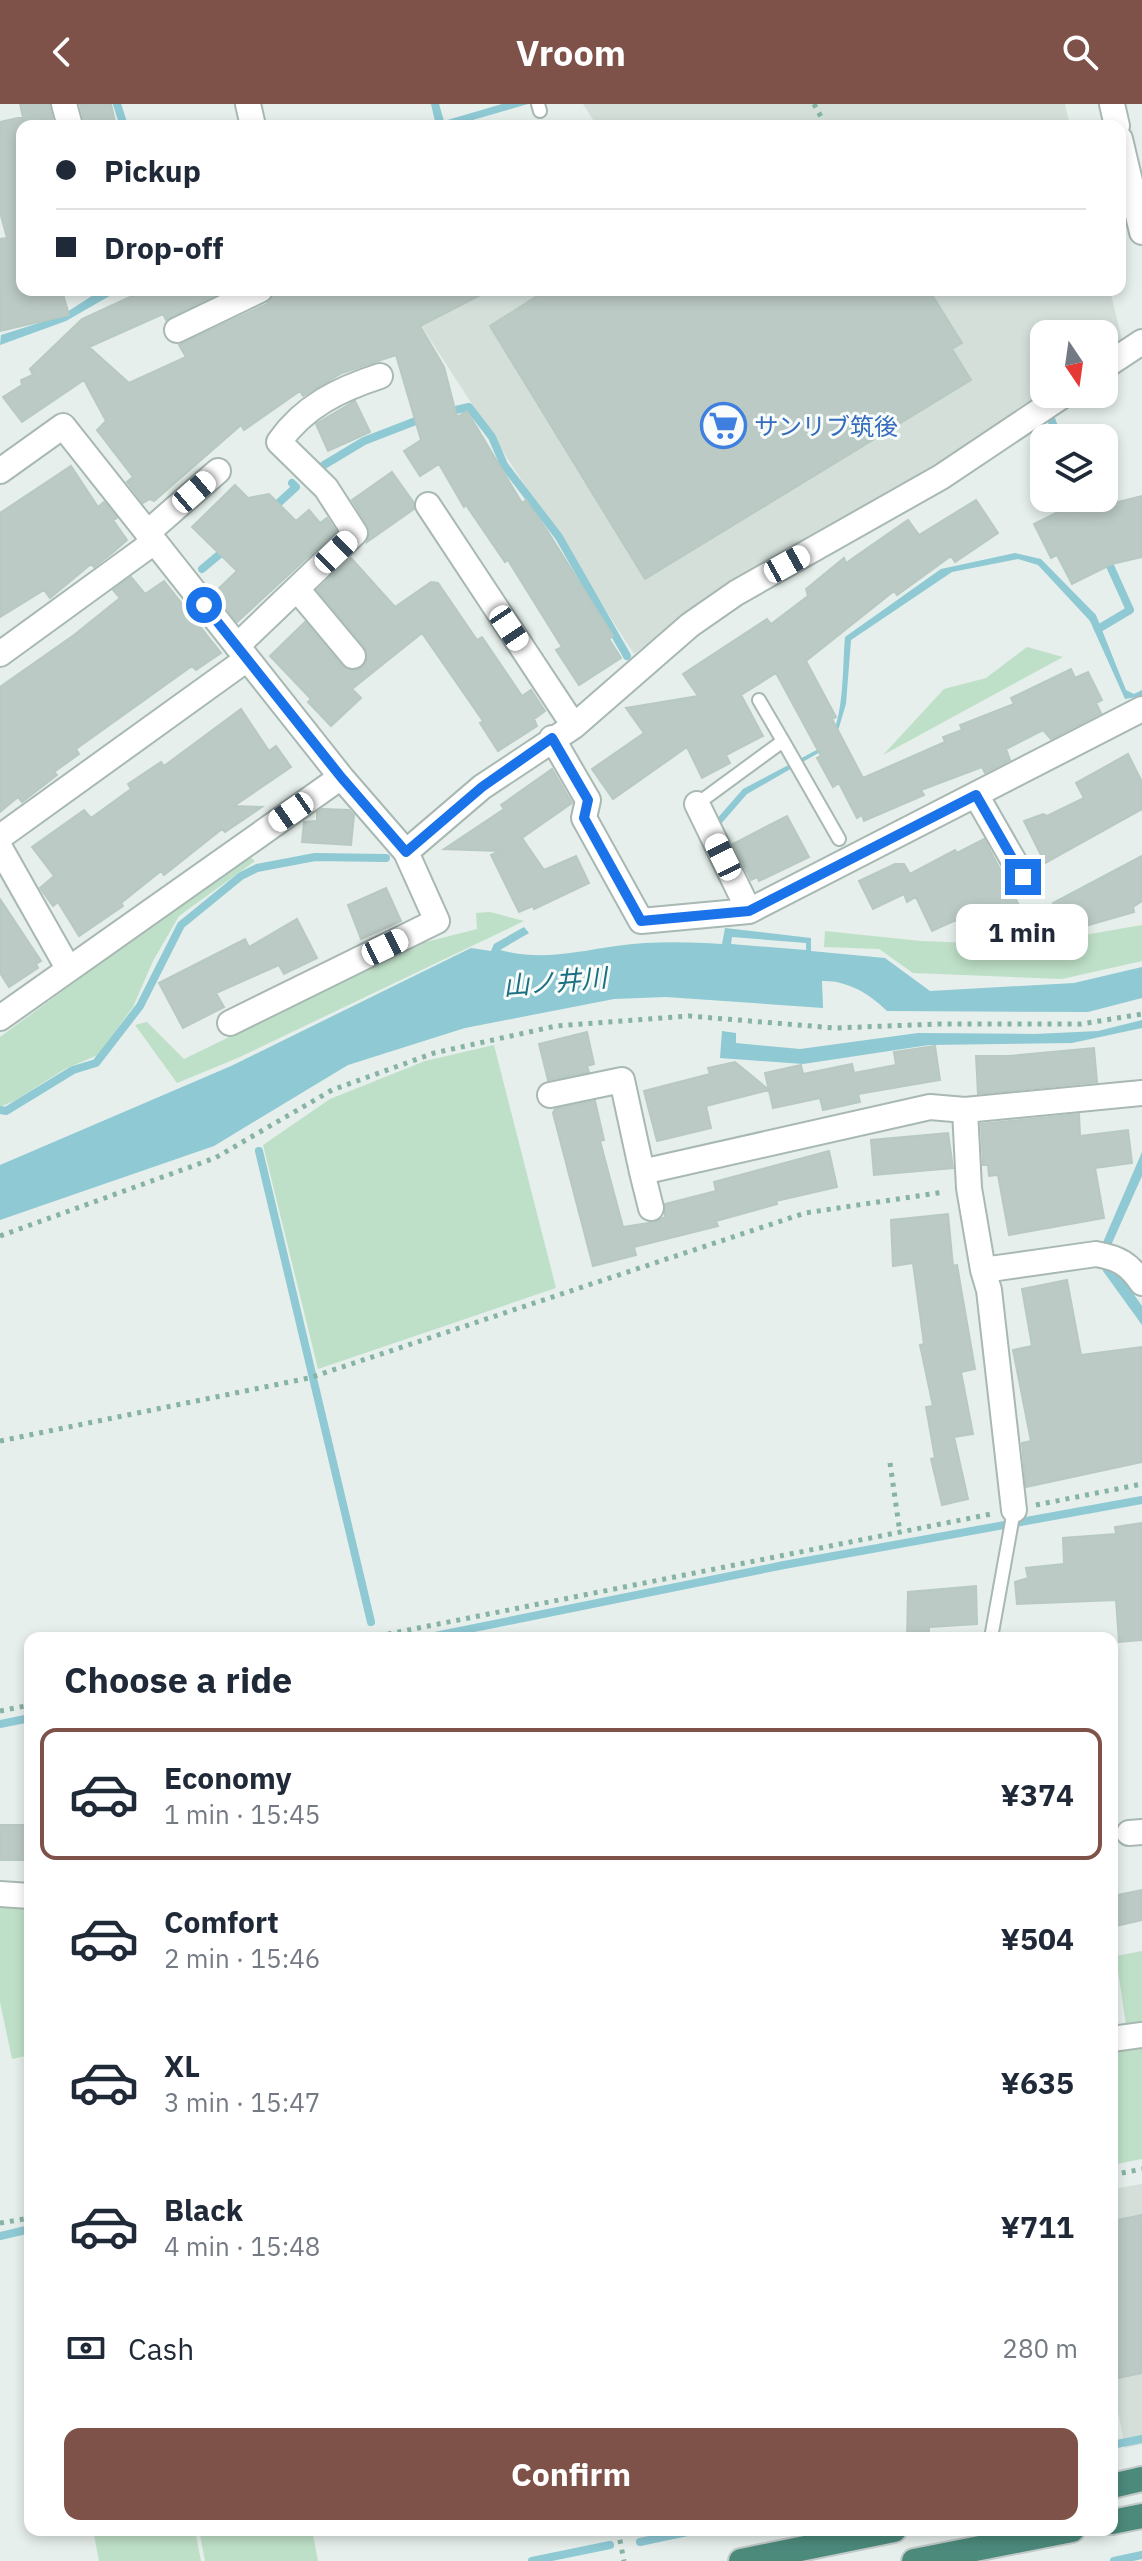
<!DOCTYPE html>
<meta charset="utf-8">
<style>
body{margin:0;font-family:"IBM Plex Sans","Noto Sans JP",sans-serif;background:#f6f6f7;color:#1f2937;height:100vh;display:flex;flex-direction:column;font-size:30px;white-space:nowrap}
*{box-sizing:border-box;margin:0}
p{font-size:26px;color:#747a83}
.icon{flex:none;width:44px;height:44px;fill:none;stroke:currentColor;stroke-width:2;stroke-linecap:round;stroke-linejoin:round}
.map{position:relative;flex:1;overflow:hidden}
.side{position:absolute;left:24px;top:1528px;width:1094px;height:904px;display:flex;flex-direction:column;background:#fff;border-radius:16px;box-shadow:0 4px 12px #0003}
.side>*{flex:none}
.banner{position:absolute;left:16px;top:16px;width:1110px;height:176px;border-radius:16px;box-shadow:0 4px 12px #0003;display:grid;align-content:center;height:176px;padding:0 40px;background:#fff}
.needle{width:52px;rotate:167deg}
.buttons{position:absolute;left:1030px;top:216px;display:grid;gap:16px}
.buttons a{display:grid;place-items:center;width:88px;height:88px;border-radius:16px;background:#fff;box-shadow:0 4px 12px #0003;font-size:40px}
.end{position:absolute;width:36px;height:36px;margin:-18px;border:10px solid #1a73e8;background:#fff;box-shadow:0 0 0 4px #fff}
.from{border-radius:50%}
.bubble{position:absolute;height:56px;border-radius:16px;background:#fff;box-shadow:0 4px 12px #0003;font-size:26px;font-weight:800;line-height:56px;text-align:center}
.car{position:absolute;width:24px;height:48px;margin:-24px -12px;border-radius:10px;box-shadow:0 0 6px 2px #0007;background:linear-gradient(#fff 24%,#345 0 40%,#fff 0 76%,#345 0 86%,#fff 0)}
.banner b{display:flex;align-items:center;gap:28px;height:76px;font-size:30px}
.banner b+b{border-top:2px solid #e0e1e3}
.banner i{width:20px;height:20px;background:#1f2937}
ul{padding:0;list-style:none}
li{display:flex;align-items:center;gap:24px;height:132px;margin:0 16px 12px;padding:0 24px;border:4px solid transparent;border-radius:16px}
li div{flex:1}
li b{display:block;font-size:30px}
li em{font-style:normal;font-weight:800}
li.selected{border-color:#7f5249}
li>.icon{width:72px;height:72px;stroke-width:1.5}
h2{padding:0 40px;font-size:36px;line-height:96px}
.pay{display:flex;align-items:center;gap:20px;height:88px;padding:0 40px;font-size:30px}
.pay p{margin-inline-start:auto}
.button{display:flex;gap:16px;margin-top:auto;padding:16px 40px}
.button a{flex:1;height:92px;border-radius:16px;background:#7f5249;color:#fff;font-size:32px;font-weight:800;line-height:92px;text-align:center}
header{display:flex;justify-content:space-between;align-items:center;height:104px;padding:0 40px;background:#7f5249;color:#fff;font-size:36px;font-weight:800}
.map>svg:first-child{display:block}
</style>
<header><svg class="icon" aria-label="back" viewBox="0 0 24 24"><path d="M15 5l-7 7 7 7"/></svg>Vroom<svg class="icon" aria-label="search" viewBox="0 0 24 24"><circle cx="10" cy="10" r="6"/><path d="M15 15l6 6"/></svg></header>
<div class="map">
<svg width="1142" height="2457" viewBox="0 0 1142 2457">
<rect width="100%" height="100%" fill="#e6efeb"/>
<!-- built -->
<path fill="#d4dfda" d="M583 0H1065L1070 22H597Z
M468 186H1110L1122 236 1104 244V230H1044V290L928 369 703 499 634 550 413 209Z
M1142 2080V2340L1125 2344 1112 2275V2085Z"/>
<!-- green -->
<path fill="#bfe0c8" d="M1027 543 1063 553 883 651 944 585 986 574Z
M248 751 255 757 179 812 153 857 133 903 98 951 65 965 16 996 0 1003V933Z
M490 808 524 817 240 953 177 979 135 921 147 918 184 955 422 839 477 825 476 809Z
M1142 821V857L1062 875 913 869 879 845 824 843 825 827 921 837 1027 841Z
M494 941 556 1184 318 1265 263 1041 330 995 425 957Z
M0 1799 30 1800V1951L12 1955 0 1898Z
M1142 1847V1920L1126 1922 1116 1852Z
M1142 1943V2055L1112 2061V1947Z
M93 2426H195L201 2457H99Z
M199 2426H312L318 2457H205Z"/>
<!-- water -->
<path fill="#8ec9d4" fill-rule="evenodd" d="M431 0H439L444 17 502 0H528L452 22H436Z
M101 186H120L66 217 0 241 1 231 61 212Z
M1015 449 1041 455 1096 511 1126 586 1134 590 1142 586V592L1125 595 1090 517 1038 461 1018 455 952 468 851 536 846 600 834 640 747 690 720 721 715 717 743 685 828 640C845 611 842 566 845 533L941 465Z
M524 823 529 829 500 846C542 857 574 848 616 842 652 837 687 838 722 840L725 824 811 834V847L885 854 930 887 1074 879 1142 863V894L1088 908 887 907C870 890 847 876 822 877L823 904 666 893 614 895 465 924 348 961 214 1042 0 1116V1061L231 962 471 844 491 847 494 840ZM732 833 806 839V846L731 840Z
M1142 916V924L1072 939 929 941 803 960 720 954 722 927 736 929V939L800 945 918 929 1035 930 1098 927Z
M1142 1048V1072L1112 1139 1111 1152 1116 1165 1142 1202V1221L1103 1167 1101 1143Z"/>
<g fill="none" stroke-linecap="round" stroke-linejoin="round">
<!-- stream -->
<path stroke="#8ec9d4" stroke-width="8" d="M117 0 124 22
M447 308 469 303 492 333 504 361 559 433 627 552
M1051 315 1058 334
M324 361 364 337 426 313
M1080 394 1089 416
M272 405 296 383 292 379
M202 465 226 445
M1098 525 1130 506 1106 453
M0 1006 6 1007 73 966 96 959 140 902 181 821 241 772 257 764 315 753 386 754
M259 1047 371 1518
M425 1534 784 1461 1142 1396
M0 1620 30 1614
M0 2132 30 2125
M1112 2341 1142 2335
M640 2438 697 2426
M532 2457 610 2441
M1114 2457 1142 2451"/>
</g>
<!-- building -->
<path fill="#bbcac4" stroke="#b8c9c2" stroke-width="2" d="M20 0H49L54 22H25Z
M80 0H111L116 22H85Z
M22 13V186H58L63 190 69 211 0 227V135L7 134 0 108V18Z
M145 186H225L166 216 163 210 89 243 129 279 186 253 179 241 267 200 275 186H490L420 222 444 263 457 313 467 307 522 399 526 396 548 428 613 532 609 535 621 554 579 581 556 546 562 543 508 456 505 458 466 401 464 403 439 360 420 372 404 347 421 336 396 251 342 269 303 292 300 287 244 326 241 321 154 397 150 395 143 399 127 378 133 373 97 326 106 317 84 276 22 318 3 293 22 281 21 276 33 271 30 265 82 215Z
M553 186H929L962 239 952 245 971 276 645 475 490 222 542 189Z
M355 297 370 328 328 347 316 320Z
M71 362 98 403 104 398 117 414 113 416 127 436 111 450 94 463 91 460 50 494 44 486 0 513V409Z
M392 368 414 399V405L367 438 370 428 368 422 352 396Z
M235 381 248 394 269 390 296 417 309 406 320 419 327 414 336 427 237 518 214 489 237 467 192 423Z
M1142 392V453L1112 460 1072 480 1057 451 1051 454 1034 420 1070 402 1073 409Z
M976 396 998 429 955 458 951 452 897 491 894 487 806 557 836 613 832 615 863 674 945 638 943 633 962 626 960 621 1014 600 1011 594 1071 565 1075 574 1088 568 1102 596 1096 599 1101 609 1051 635 1043 626 1006 645 1010 656 985 669 982 663 921 686 924 691 864 717 862 711 857 714 839 679 833 683 817 654 821 652 776 569 741 591 763 632 726 651 730 659 702 674 687 643 613 695 592 665 644 629 626 604 698 592 683 570 767 515 771 520 808 492 806 485 844 454 846 459 908 416 919 431Z
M351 454 395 503 431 478 438 479 477 536 482 533 522 592 531 586 545 607 534 615 537 622 498 647 480 619 483 617 422 529 352 585 361 594 331 622 308 598 311 595 270 552 305 518 342 562 355 567 363 563 367 556 365 543 317 486Z
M131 473 145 490 164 477 221 549 196 566 192 562 76 645 79 650 54 668 57 671 22 698 18 693 0 708V583L74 531 120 494 113 486Z
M241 605 269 647 276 642 291 663 234 702 262 703 225 728 222 725 164 771 161 767 121 799 123 802 79 832 58 798 53 802 40 784 54 772 32 743 84 706 91 714 131 685 128 680 161 658 164 662Z
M1128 650 1142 678V705L1045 759 1024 717 1043 710 1047 712 1084 694 1076 679Z
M552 665 572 699 522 734 544 766 576 752 589 779 534 805 533 802 519 808 491 751 500 747 444 745 504 705 501 701Z
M322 705 349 706 354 711 351 741 302 738 304 718 317 717V708Z
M787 712 809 753 759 777 757 773 751 776 733 740Z
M984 735 1020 803 980 824 960 827 956 816 932 827 916 793 907 798 904 790 873 805 859 777 895 760H904L910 770 955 746 957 749Z
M1142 752V797L1133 803 1134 808 1061 829 1053 799Z
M386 784 401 817 361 835 348 801Z
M0 795 41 857 36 860 38 864 9 883 0 869Z
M297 815 317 854 284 870 279 861 216 889 224 903 183 924 159 879 245 835 249 843Z
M587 928 594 960 587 962 589 968 548 976 539 940Z
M935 942 940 976 858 990 860 998 823 1006 820 994 773 1004 765 969 801 961 803 970 852 960 854 969 896 961 894 948Z
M1094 944 1097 978 978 990 976 952H1009Z
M735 958 769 986 706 1002 711 1024 657 1037 644 987 710 970 708 964Z
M595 997 604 1036 600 1037 623 1123 655 1118 665 1113V1100L716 1087 714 1078 829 1047 837 1083 776 1097 777 1100 716 1117 718 1122 634 1143 636 1151 593 1162 553 1009 555 1005Z
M1079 1010 1080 1032 1128 1026 1132 1059 1095 1064 1104 1114 1009 1131 998 1071 989 1072 988 1061H983L981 1020Z
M948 1029 953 1064 874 1071 871 1036Z
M948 1110 953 1162 957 1161 975 1265 961 1268 973 1330 954 1333 968 1395 942 1401 931 1355 935 1354 926 1303 933 1302 920 1241 924 1240 913 1159 893 1162 891 1116Z
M1067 1176 1081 1251 1142 1243V1358L1026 1383 1022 1339 1031 1337 1013 1246 1032 1242 1022 1185Z
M1142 1419V1536L1119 1538 1116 1496 1017 1500 1015 1478 1028 1474 1026 1464 1064 1460 1063 1434 1116 1430 1115 1423Z
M976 1482 977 1520 929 1523V1534H907L908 1488Z
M0 1721H30V1756H0Z
M1142 1786V1816L1112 1823V1792Z
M1142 2111V2269L1118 2274 1112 2246V2117Z"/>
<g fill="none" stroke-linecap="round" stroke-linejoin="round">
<defs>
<path id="service" d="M538 0 540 7
M783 637 839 735
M697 700 783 637 759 596
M991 1534 1014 1406"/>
<path id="minor" d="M64 0 70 22
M248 0 253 22
M177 226 260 186
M1104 263 1142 238
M0 367 63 322 341 673 0 914
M428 401 574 622
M147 429 218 367
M297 485 353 552
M237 542 355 429 326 384 279 338C304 302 340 285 380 272
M0 550 154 438
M552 634 588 696 584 714 641 817 749 807 1142 605
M976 691 1023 773
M697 700 749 807
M0 733 247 555
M0 744 68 864
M406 748 482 683 574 622 690 521 736 489 941 373 1065 290
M230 919 437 817 406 748 341 673
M550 991 622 976 642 1068 930 1003 965 1006 1142 989
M965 1006 969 1084 983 1166 1096 1150C1119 1154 1129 1160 1142 1179
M642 1068 651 1104
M983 1166 989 1186 1014 1406
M1129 1729 1142 1728
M0 1790 30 1792
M1112 1935 1142 1931"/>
<path id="tertiary" d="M1112 0 1117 22
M1120 35 1142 128"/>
<path id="trunk" d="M1112 2382 1142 2375
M1112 2418 1142 2412
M741 2457 894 2426
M914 2457 1072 2426"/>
</defs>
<!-- service casing -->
<use href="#service" stroke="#a8b8b2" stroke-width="16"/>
<!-- minor casing -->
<use href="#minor" stroke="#a8b8b2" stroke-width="28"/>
<!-- tertiary casing -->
<use href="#tertiary" stroke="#a8b8b2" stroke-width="28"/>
<!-- trunk casing -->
<use href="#trunk" stroke="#c2cac8" stroke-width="28"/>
<!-- path -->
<path stroke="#86b3a5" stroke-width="5" stroke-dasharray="4 6" stroke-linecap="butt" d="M814 0 826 22
M0 1132 215 1054 332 986 434 949 556 922 689 912 835 924 939 920H1081L1142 910
M0 1337 309 1274 805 1109 944 1088
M890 1359 900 1429
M1036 1401 1142 1380
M368 1534 991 1410
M0 1607 30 1601
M1112 2071 1142 2065
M0 2119 30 2114
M618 2426 624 2457"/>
<!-- service -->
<use href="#service" stroke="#fff" stroke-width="12"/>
<!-- minor -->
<use href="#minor" stroke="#fff" stroke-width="24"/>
<!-- tertiary -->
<use href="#tertiary" stroke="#fff" stroke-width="24"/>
<!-- trunk -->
<use href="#trunk" stroke="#4c8a7c" stroke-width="24"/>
</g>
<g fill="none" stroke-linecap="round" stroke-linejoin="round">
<!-- route -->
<path stroke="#1a73e8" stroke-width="10" d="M204 501 341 673 406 748 482 683 552 634 588 696 584 714 641 817 749 807 976 691 1023 773"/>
</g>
<!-- icons -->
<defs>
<symbol id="supermarket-ring" viewBox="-11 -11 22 22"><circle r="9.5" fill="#f7fbf9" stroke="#3f7fe0" stroke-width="1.5"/><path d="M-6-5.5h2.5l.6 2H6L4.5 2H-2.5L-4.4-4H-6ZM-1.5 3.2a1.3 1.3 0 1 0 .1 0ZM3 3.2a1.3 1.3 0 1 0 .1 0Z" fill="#3f7fe0"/></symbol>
</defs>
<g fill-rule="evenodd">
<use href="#supermarket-ring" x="698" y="296" width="51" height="51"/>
</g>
<g text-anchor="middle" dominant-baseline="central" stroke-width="6" stroke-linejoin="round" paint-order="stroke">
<!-- shop labels -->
<g font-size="24" fill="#366cbe" stroke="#f7fbf9" text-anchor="start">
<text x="754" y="322">サンリブ筑後</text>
</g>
<!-- water labels -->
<g font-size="26" font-style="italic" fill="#1c6f80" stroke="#f7fbf9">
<text transform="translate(555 877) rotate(-5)">山ノ井川</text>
</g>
</g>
</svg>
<div class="buttons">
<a><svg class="needle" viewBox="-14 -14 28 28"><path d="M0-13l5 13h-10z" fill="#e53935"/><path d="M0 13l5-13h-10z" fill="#747a83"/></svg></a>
<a><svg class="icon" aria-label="layers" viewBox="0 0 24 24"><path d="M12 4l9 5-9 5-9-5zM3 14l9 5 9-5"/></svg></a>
</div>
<i class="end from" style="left:204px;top:501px"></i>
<i class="end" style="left:1023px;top:773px"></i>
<div class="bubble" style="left:956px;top:800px;width:132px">1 min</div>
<i class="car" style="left:194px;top:388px;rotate:49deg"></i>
<i class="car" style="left:336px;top:448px;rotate:46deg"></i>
<i class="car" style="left:787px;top:460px;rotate:61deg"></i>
<i class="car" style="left:509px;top:524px;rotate:146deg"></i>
<i class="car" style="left:291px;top:708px;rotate:235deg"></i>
<i class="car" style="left:723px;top:753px;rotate:334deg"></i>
<i class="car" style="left:385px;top:843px;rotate:64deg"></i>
<div class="banner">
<b><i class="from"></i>Pickup</b>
<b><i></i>Drop-off</b>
</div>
<section class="side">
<h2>Choose a ride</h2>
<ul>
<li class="selected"><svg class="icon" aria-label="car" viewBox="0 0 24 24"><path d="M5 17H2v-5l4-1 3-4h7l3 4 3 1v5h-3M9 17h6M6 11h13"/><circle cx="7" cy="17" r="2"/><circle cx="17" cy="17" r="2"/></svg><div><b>Economy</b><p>1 min · 15:45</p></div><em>¥374</em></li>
<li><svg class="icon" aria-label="car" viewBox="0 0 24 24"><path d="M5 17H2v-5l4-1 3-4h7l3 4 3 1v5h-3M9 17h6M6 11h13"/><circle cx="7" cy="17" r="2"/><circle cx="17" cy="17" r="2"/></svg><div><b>Comfort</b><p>2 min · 15:46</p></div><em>¥504</em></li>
<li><svg class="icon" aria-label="car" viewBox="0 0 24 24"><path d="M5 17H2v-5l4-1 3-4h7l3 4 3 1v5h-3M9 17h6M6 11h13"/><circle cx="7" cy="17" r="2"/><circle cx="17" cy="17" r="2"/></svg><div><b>XL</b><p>3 min · 15:47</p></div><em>¥635</em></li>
<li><svg class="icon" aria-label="car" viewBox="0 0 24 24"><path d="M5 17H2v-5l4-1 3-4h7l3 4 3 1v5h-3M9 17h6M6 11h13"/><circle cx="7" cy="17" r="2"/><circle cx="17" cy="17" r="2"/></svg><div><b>Black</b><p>4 min · 15:48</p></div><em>¥711</em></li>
</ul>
<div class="pay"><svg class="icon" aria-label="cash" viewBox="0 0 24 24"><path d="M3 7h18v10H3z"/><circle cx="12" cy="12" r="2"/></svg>Cash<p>280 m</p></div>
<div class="button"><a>Confirm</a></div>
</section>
</div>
